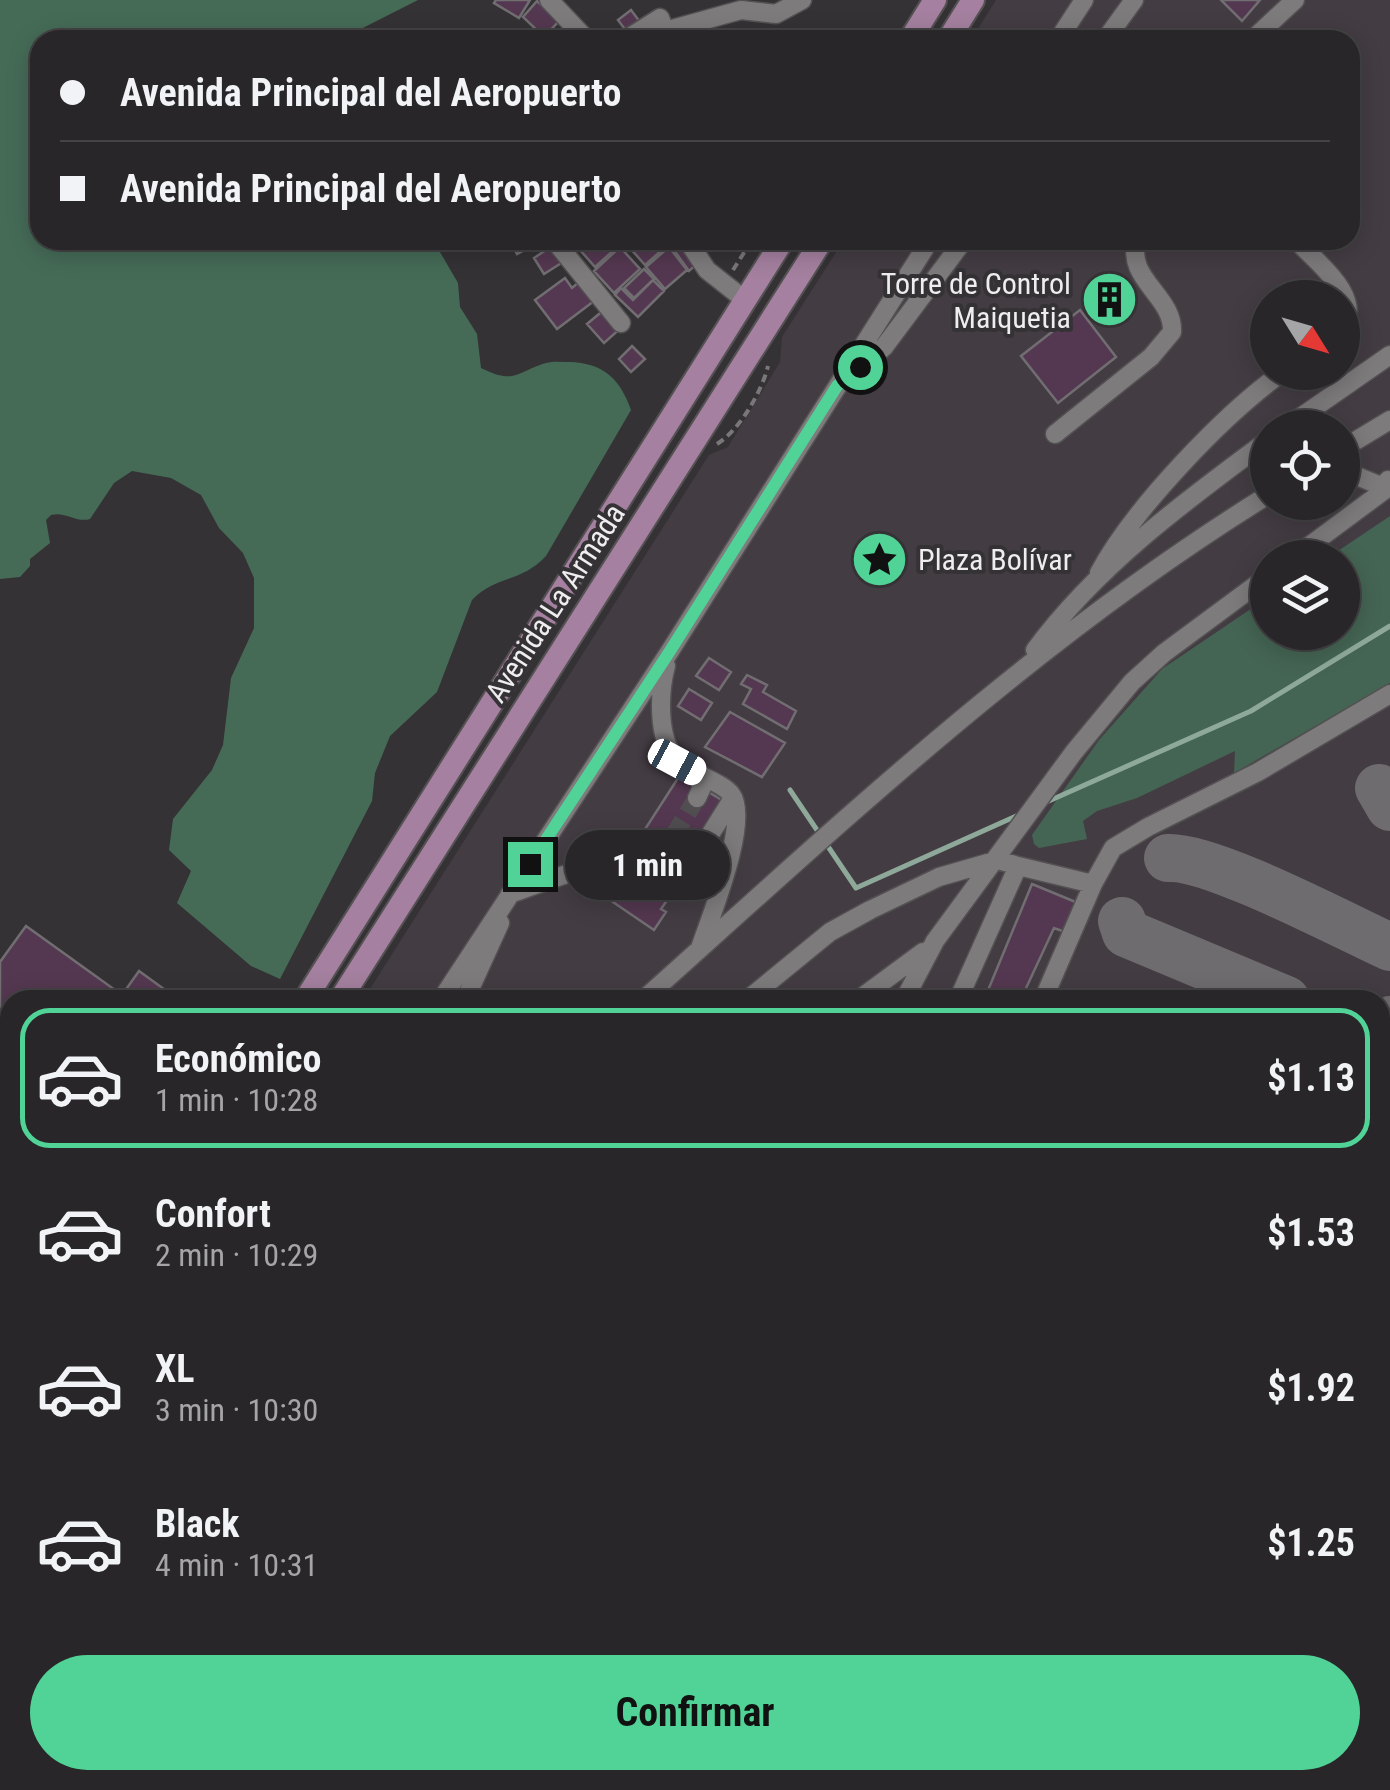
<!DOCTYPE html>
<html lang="es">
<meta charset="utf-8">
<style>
body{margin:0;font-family:"Roboto Condensed",sans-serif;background:#343234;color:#f1f3f6;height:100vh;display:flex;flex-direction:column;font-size:38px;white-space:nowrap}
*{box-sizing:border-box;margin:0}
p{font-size:32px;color:#a5a5a8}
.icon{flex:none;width:55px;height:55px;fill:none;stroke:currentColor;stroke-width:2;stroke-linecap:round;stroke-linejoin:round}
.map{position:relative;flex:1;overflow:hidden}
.details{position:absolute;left:0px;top:990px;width:1390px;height:800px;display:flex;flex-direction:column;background:#282628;border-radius:30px 30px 0 0;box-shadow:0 5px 25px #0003,0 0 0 2px #444345}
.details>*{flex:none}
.guide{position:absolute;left:30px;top:30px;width:1330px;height:220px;border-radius:30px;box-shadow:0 5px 25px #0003,0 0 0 2px #444345;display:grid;align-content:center;height:220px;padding:0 30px;background:#282628}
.needle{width:65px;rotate:127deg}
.controls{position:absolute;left:1250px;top:280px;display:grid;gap:20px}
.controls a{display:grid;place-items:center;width:110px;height:110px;border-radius:50%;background:#282628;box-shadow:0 5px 25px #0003,0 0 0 2px #444345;font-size:50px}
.end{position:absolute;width:45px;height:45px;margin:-22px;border:12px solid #51d397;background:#111;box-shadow:0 0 0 5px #111}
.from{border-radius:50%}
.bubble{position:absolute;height:70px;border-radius:35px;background:#282628;box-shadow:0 5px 25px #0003,0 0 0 2px #444345;font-size:32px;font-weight:700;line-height:70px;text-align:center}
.car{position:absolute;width:30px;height:60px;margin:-30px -15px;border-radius:12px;box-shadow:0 0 8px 2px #0007;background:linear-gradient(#fff 24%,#345 0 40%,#fff 0 76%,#345 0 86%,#fff 0)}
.guide b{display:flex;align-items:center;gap:35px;height:95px;font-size:38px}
.guide b+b{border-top:2px solid #444345}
.guide i{width:25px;height:25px;background:#f1f3f6}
ul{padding:18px 0 0;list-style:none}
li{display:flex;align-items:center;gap:30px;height:140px;margin:0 20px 15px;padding:0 10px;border:5px solid transparent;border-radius:30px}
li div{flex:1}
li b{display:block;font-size:38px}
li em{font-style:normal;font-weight:700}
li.on{border-color:#51d397}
li>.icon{width:90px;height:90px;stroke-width:1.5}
.action{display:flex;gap:20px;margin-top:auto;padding:20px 30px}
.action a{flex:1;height:115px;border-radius:60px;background:#51d397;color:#111;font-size:40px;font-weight:700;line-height:115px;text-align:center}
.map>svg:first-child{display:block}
</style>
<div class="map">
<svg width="1390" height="1790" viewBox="0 0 1390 1790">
<rect width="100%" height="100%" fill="#353235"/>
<!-- built -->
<path fill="#443c43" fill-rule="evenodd" d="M996 0H1390V1790H0V1568L10 1551V1780H1380V1000H363L709 455 728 447 780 362 782 337 844 240H1350V40H971ZM1268 298H1342V372H1268ZM1268 428H1342V502H1268ZM1268 558H1342V632H1268Z"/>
<!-- green -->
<path fill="#456554" d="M1390 516V683L1234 773 1235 751 1137 798 1097 811 1083 821 1087 839 1039 848 1034 844 1032 835 1099 740 1162 669 1267 598 1268 632H1342V558L1329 557Z
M1390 1148V1790H1120L1124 1780H1380V1172Z"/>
<!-- forest -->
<path fill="#456b57" d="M0 0H418L347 36 349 40H40V240H433L458 283 460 307 477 334 481 368C515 385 516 372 546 363 553 361 562 362 569 362 604 363 620 379 631 410L546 556C521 583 496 575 472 600L437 692 390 736 375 773 372 801 280 979 251 966 177 903 191 871 169 850 173 819 212 770 223 745 231 678 254 628V578L243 553 219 528 201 495 171 478 132 471 114 483 90 519C75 523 66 511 51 515L46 520 50 543 30 559V566L20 577 0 579Z"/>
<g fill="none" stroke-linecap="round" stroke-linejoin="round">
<!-- stream -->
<path stroke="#8ea99a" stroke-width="5" d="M790 790 856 888 1023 813
M1042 804 1251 711 1390 626"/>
<!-- taxiway -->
<path stroke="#6e6c6e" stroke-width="48" d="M1379 788 1390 807
M1168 858C1210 855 1344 926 1390 947
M1122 921 1126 933 1286 1000
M1380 1029 1390 1020
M979 1790 1008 1780"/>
</g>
<!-- building -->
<path fill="#543851" stroke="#716e71" stroke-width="2.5" d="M496 0H530L519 18 494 3Z
M1221 0H1260L1242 21Z
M537 1 559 21 544 37 523 17Z
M631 10 640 22 627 32 618 20Z
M510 240H529L532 246 517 254Z
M590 240 595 243 598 240H625L595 267 580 250Z
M639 240H672V241L645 265 630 248Z
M677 241 697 264 689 271 671 246Z
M552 246 563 262 544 274 534 258Z
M620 247 640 269 614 293 594 271Z
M669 247 687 270 665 289 646 267Z
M644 269 654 279 634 298 624 288Z
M565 278 572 288 579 282 594 301 557 329 535 300Z
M653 280 664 291 638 317 615 295 621 288 633 300Z
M1106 280 1123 286V305L1103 311 1094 295Z
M605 309 622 327 604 343 587 324Z
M1080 310 1116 357 1058 403 1021 356Z
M632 346 645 359 631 372 619 359Z
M709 658 731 672 719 690 696 676Z
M747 675 767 685 763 692 796 711 787 729 743 704 751 689 741 684Z
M689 689 712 703 701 720 678 706Z
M730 712 785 743 762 777 705 747Z
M680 775 725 802 685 864 640 837Z
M631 866 672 893 661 909 666 912 654 930 607 898Z
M1032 884 1078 903 1065 932 1054 928 1021 999 1009 995 1007 1000H984Z
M26 926 122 995 139 971 179 1000H10V1137L0 1130V962Z
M0 1185 10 1192V1285L0 1278Z
M412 1780H525L522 1790H407Z"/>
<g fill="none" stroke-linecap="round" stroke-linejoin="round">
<!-- minor-tunnel -->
<path stroke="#514e51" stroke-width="18" stroke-dasharray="18 9" stroke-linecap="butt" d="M659 859 697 798"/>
<defs>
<path id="minor" d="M549 0 587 40
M625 40 660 18 665 31 741 10 776 14 802 0
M1058 40 1084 0
M1105 40 1134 0
M1252 40 1295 0
M554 240 621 323
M687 240 707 270 745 300
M1296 240C1317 263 1364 296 1342 329
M849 376 884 347 964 240
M1285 428 1390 355
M1055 434 1151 357 1172 332C1174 296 1125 279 1137 240
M1342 449 1390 420
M1342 470 1386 488 1388 480
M1293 558 1390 486
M1099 573C1133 509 1224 414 1283 372
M1035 650C1096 567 1185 501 1268 440
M666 666C659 692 657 738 676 760 681 766 690 769 697 773L702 787 697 798
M697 773C707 779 724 785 731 794 751 819 710 918 700 948
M648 861 679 875 688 870 733 798
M510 894C557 877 609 856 659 859
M441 1000 670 651 930 240
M465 1000 500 923
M643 1000C843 821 1038 637 1268 495
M747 1000 830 932 870 910 939 877 998 860 1018 866
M858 1000 923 952
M904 1000 935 941 1074 752 1132 682 1164 653 1268 576
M958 1000 1018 866 1093 884
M1043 1000 1093 884 1113 848 1148 827 1258 772 1390 694
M0 1315 10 1318
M0 1349 10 1354
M0 1428 10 1410
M0 1701 10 1682
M5 1790 10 1780
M125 1790 131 1780
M145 1790 153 1780
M178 1790 188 1780
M311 1790 313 1780
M381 1790 385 1780
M607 1790 611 1780
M928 1790 933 1780"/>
<path id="major" d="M910 40 935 0
M948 40 973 0
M305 1000 783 240
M340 1000 822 240
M0 1483 10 1466
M0 1545 10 1529"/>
</defs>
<!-- minor casing -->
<use href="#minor" stroke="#545153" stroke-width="21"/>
<!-- major casing -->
<use href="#major" stroke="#545153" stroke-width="26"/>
<!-- path -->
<path stroke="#797779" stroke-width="4" stroke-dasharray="8 5" stroke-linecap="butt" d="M733 270 752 240
M717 444C740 430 762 391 768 366"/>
<!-- minor -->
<use href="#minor" stroke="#7e7b7d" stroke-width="18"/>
<!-- major -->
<use href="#major" stroke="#a580a0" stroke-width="22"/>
</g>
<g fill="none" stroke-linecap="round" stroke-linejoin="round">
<!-- route -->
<path stroke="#51d397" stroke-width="12" d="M530 864 670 651 837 386 860 367"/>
</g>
<!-- icons -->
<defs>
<symbol id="building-disc" viewBox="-11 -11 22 22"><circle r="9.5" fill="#51d397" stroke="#353235"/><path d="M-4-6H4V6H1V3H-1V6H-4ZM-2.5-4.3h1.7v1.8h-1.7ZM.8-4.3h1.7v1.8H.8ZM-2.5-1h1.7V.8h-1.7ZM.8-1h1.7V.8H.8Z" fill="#111"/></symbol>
<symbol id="sight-disc" viewBox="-11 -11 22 22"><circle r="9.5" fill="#51d397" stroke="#353235"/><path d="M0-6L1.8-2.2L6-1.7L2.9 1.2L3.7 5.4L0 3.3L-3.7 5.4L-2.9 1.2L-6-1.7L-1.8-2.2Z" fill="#111"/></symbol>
</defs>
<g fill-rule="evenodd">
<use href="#building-disc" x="1078" y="268" width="63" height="63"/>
<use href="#sight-disc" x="848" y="528" width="63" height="63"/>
</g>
<g text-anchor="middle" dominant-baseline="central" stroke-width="8" stroke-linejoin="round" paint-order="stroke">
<!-- poi labels -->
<g font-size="30" fill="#efedef" stroke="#353235" text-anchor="end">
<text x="1071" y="283">Torre de Control<tspan x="1071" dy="34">Maiquetia</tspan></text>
<text x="918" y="559" text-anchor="start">Plaza Bolívar</text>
</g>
<!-- street labels -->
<g font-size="30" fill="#efedef" stroke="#353235">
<text transform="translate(555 603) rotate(-57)">Avenida La Armada</text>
</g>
</g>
</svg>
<div class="controls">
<a><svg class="needle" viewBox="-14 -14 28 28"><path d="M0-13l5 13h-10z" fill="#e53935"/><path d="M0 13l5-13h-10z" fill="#a5a5a8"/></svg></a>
<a><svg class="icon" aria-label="locate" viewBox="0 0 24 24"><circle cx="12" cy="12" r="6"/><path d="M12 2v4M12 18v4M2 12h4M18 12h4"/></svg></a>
<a><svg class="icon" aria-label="layers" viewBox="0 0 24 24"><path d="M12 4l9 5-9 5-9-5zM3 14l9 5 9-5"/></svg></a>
</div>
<i class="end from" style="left:860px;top:367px"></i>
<i class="end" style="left:530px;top:864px"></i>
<div class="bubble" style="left:565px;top:830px;width:165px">1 min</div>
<i class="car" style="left:677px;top:762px;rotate:118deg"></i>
<div class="guide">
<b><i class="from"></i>Avenida Principal del Aeropuerto</b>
<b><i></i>Avenida Principal del Aeropuerto</b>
</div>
<section class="details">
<ul>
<li class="on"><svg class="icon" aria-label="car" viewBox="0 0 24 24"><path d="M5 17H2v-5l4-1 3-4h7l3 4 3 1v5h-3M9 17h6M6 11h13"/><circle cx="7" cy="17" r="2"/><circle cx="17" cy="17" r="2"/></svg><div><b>Económico</b><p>1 min · 10:28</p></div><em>$1.13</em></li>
<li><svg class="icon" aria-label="car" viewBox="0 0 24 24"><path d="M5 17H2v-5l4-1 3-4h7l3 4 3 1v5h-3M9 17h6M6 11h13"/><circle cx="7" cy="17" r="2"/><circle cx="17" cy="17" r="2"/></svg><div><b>Confort</b><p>2 min · 10:29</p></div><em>$1.53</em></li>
<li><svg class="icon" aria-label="car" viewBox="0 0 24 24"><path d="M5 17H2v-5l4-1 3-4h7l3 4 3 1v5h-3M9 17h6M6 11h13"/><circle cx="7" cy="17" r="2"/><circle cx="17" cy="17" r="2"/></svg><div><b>XL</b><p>3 min · 10:30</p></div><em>$1.92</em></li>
<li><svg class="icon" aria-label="car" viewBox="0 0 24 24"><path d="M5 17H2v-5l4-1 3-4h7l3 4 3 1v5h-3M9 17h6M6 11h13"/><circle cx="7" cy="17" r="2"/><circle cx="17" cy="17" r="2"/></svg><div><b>Black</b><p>4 min · 10:31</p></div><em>$1.25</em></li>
</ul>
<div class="action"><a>Confirmar</a></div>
</section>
</div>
